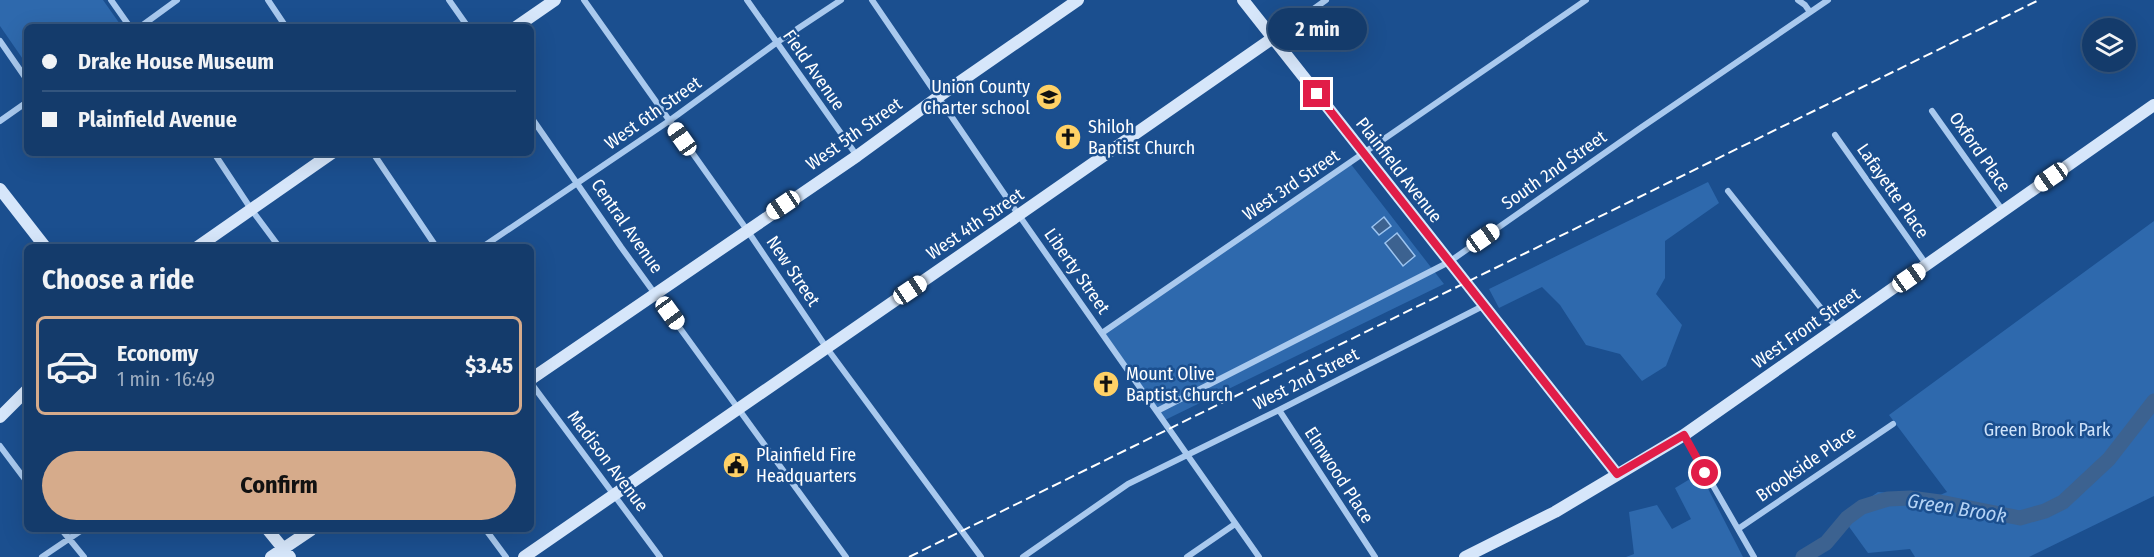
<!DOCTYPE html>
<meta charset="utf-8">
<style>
body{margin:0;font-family:"Fira Sans Condensed",sans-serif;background:#214673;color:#f1f3f6;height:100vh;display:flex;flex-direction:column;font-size:22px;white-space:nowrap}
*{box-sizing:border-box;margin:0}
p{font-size:20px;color:#9dadc1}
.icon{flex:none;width:33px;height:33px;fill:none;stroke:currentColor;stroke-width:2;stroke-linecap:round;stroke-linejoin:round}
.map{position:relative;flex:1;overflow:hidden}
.panel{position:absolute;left:24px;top:244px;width:510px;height:288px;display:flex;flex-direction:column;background:#143b6b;border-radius:9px;box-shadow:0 6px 24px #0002,0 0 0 2px #33557e}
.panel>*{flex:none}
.guide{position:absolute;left:24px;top:24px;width:510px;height:132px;border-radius:9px;box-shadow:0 6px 24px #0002,0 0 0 2px #33557e;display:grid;align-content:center;height:132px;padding:0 18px;background:#143b6b}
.controls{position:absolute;left:2082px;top:18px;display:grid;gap:12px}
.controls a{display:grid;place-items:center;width:54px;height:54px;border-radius:50%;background:#143b6b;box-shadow:0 6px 24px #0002,0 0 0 2px #33557e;font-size:30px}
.end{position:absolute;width:27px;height:27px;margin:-14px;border:8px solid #e11d48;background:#fff;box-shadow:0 0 0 3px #fff}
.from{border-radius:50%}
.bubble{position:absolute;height:42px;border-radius:21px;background:#143b6b;box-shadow:0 6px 24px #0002,0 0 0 2px #33557e;font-size:20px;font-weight:700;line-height:42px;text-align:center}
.car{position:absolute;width:18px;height:36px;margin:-18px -9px;border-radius:8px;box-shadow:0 0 4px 2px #0007;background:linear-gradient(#fff 24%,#345 0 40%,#fff 0 76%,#345 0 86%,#fff 0)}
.guide b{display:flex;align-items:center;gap:21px;height:57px;font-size:22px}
.guide b+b{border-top:2px solid #33557e}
.guide i{width:15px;height:15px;background:#f1f3f6}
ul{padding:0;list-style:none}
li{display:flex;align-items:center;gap:18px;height:99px;margin:0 12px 9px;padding:0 6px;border:3px solid transparent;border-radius:9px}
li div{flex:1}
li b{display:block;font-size:22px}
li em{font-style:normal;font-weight:700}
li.selected{border-color:#d6ab8b}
li>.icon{width:54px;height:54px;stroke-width:1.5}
h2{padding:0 18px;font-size:27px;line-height:72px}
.primary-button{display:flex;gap:12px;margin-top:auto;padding:12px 18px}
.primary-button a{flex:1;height:69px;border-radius:36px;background:#d6ab8b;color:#111;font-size:24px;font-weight:700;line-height:69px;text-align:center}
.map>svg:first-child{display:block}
</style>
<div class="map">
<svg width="2154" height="557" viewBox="0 0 2154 557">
<rect width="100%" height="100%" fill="#1b4f8f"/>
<!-- green -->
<path fill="#2e69ad" d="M0 0H103L122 27H27V65L0 26Z
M1350 163 1444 284 1165 420 1105 333Z
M1708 182 1719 203 1665 241V278L1656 294 1682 325 1666 366 1642 381 1620 354 1586 345 1560 305 1542 287 1499 308 1489 289Z
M2154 221V496L2029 557H1915L1910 549 1868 553 1842 517 1878 492 1940 495 1947 492 1889 415Z
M1700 473 1743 557H1626L1634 554 1629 512 1657 505 1672 529 1691 519 1675 488Z"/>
<!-- water -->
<path fill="#3c6290" stroke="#9cc4f0" stroke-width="1.5" d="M1384 217 1391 226 1379 235 1372 227Z
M1397 233 1415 256 1403 266 1385 243Z"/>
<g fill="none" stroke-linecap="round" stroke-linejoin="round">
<!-- river -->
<path stroke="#3c6290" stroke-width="15" d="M1803 557 1826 543 1847 518 1862 507 1888 499 1910 498 1940 502 2020 518 2045 511 2063 502 2109 459 2154 401"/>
<!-- street -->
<path stroke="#a9c9ee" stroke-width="6" d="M111 0 130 27
M268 0 286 27
M449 0 468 27
M584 0 747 230 826 347 981 557
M747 0 857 156
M872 0 1018 214 1259 557
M1798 0 1805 5 1810 12
M140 27 177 0
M1273 38 1326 0
M0 41 27 80
M1932 111 2003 211
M531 117 621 247 846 557
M0 121 27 102
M1835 135 1926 264
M214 153 251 209 280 248
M373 153 437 248
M1728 191 1836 327
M481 248 669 121 776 43 841 0
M1102 333 1586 0
M531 383 660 557
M1279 410 1375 557
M1157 411 1449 262 1639 129 1828 0
M1684 435 1754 557
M0 446 27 482
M1738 529 1893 424
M62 530 84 557
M486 530 506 557
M42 557 82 530
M1023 557 1128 484 1279 410 1483 306
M1187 557 1235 524"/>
<!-- secondary -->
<path stroke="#d6e6fa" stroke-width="12" d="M1243 0 1617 474
M516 27 555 0
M0 189 46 248
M196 248 332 153
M531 379 857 156 938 97 1078 0
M0 417 27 390
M268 530 290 557
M271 557 311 530
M524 557C774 384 1024 212 1273 38
M1465 557 1555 512 1684 435 2154 105"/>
<!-- rail -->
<path stroke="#fff" stroke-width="2" stroke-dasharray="10 4.5" stroke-linecap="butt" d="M909 557 2039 0"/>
</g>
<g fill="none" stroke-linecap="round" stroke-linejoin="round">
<!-- route -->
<path stroke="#e11d48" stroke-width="8" d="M1317 94 1617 474 1684 435 1705 473"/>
</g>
<!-- icons -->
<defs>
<symbol id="school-disc" viewBox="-11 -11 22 22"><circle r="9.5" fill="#ffd166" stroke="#1b4f8f"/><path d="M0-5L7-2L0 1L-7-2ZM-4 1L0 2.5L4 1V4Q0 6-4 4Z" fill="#111"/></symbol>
<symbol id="church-disc" viewBox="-11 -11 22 22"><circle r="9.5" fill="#ffd166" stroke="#1b4f8f"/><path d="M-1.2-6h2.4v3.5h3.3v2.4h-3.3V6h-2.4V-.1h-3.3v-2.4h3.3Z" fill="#111"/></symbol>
<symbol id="civic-disc" viewBox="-11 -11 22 22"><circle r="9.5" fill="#ffd166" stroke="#1b4f8f"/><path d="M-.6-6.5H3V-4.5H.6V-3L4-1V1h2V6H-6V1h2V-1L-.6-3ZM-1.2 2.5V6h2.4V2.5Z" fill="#111"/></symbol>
</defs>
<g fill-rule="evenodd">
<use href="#school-disc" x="1034" y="82" width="30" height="30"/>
<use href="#church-disc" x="1053" y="122" width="30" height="30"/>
<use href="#church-disc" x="1091" y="369" width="30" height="30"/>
<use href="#civic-disc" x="721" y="450" width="30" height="30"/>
</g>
<g text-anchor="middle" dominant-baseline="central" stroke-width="5" stroke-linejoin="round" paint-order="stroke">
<!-- street labels -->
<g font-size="18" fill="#fff" stroke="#1b4f8f">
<text transform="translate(814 70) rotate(55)">Field Avenue</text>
<text transform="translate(653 113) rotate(-35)">West 6th Street</text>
<text transform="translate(854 134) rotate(-35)">West 5th Street</text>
<text transform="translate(1980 152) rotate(55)">Oxford Place</text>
<text transform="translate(1399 170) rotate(52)">Plainfield Avenue</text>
<text transform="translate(1554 170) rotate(-35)">South 2nd Street</text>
<text transform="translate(1291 185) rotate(-34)">West 3rd Street</text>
<text transform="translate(1893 191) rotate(55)">Lafayette Place</text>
<text transform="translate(975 224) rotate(-34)">West 4th Street</text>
<text transform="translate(627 226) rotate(55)">Central Avenue</text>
<text transform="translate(793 271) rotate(56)">New Street</text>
<text transform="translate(1077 271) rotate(55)">Liberty Street</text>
<text transform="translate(1806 328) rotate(-35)">West Front Street</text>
<text transform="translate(1306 379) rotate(-27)">West 2nd Street</text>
<text transform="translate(608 461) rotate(53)">Madison Avenue</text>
<text transform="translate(1806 464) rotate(-35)">Brookside Place</text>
<text transform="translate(1339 475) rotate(57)">Elmwood Place</text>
</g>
<!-- poi labels -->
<g font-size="18" fill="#fff" stroke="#1b4f8f" text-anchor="start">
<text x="1030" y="87" text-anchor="end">Union County<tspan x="1030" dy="21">Charter school</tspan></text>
<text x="1088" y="127">Shiloh<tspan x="1088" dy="21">Baptist Church</tspan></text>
<text x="1126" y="374">Mount Olive<tspan x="1126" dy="21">Baptist Church</tspan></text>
<text x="756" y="455">Plainfield Fire<tspan x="756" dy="21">Headquarters</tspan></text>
</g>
<!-- park labels -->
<g font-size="18" fill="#cfe3fa" stroke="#1b4f8f">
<text x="2047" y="430">Green Brook Park</text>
</g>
<!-- water labels -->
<g font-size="20" font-style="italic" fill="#b5d3f5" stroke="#1b4f8f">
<text transform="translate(1957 508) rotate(9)">Green Brook</text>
</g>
</g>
</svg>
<div class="controls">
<a><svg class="icon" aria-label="layers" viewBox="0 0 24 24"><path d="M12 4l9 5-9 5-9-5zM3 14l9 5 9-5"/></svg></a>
</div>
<i class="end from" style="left:1705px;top:473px"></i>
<i class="end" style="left:1317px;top:94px"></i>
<div class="bubble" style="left:1268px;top:8px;width:99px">2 min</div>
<i class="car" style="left:682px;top:139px;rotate:325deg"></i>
<i class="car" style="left:2051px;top:177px;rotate:235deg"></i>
<i class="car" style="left:783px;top:205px;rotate:236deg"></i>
<i class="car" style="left:1483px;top:238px;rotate:55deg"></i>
<i class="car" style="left:1909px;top:278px;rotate:55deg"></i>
<i class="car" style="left:910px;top:290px;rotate:56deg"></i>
<i class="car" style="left:670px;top:313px;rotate:144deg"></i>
<div class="guide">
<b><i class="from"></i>Drake House Museum</b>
<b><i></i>Plainfield Avenue</b>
</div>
<section class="panel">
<h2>Choose a ride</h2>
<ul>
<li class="selected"><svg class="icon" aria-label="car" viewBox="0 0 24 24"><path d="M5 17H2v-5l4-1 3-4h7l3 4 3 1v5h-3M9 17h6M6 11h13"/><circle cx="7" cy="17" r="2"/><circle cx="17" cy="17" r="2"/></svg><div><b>Economy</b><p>1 min · 16:49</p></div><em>$3.45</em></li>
</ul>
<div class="primary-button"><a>Confirm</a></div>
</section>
</div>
